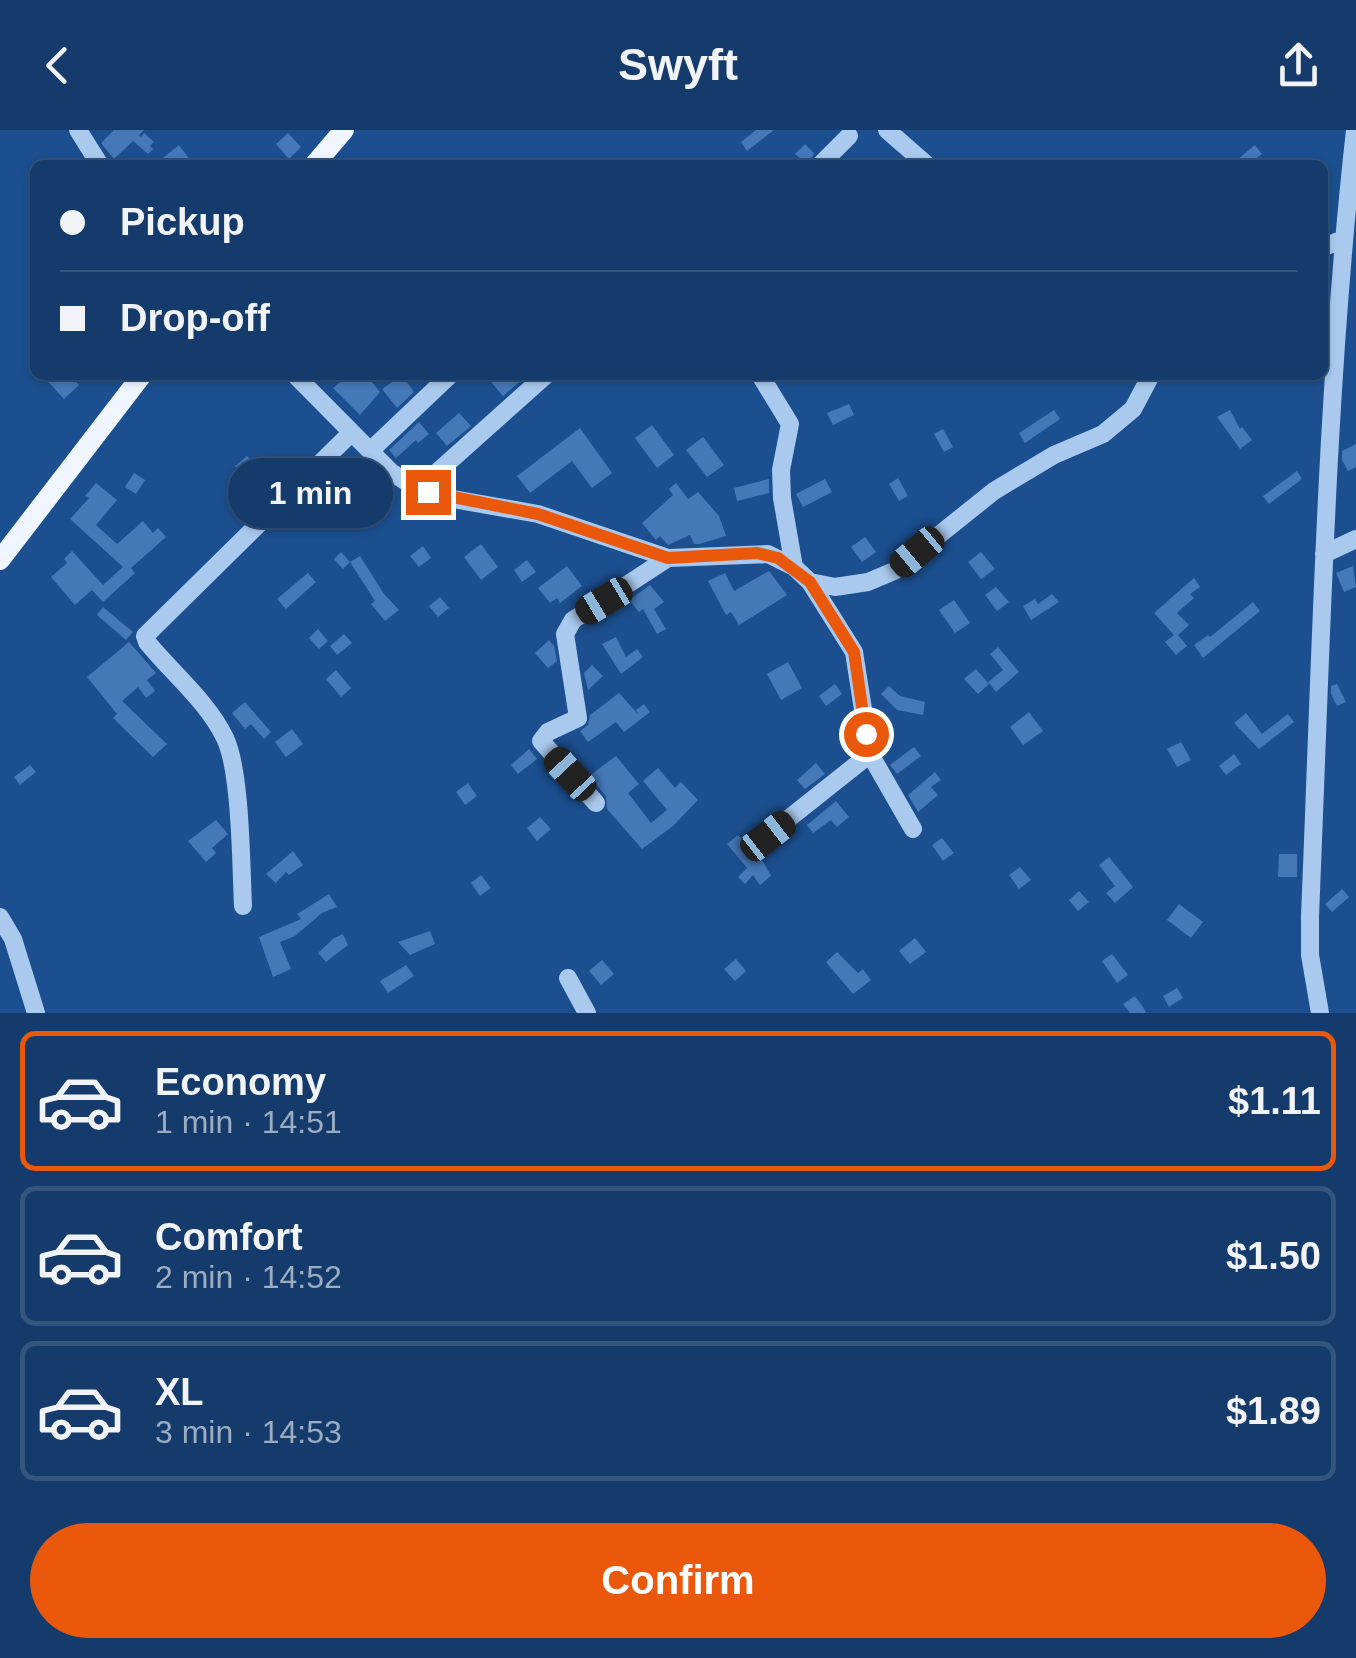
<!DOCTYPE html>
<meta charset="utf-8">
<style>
body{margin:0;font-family:Helvetica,sans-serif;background:#214673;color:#f1f3f6;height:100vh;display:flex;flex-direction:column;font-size:38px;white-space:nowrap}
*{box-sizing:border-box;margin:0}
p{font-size:32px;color:#9dadc1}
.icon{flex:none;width:55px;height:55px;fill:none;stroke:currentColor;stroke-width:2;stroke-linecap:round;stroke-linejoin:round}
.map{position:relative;height:883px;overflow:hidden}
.side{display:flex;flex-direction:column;background:#143b6b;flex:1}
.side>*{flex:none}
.top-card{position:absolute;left:30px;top:30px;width:1298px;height:220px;border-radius:15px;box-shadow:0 2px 8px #0004,0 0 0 2px #33557e;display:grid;align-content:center;height:220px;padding:0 30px;background:#143b6b}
.end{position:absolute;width:45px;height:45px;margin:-22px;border:12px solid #ea580c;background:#fff;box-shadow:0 0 0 5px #fff}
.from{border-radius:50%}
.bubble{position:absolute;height:70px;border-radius:35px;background:#143b6b;box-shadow:0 2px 8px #0004,0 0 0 2px #33557e;font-size:32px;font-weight:700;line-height:70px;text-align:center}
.car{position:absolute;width:30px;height:60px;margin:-30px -15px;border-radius:12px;box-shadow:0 0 8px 2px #0007;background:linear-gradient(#222 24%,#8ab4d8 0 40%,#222 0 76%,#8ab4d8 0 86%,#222 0)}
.top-card b{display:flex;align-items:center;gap:35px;height:95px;font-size:38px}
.top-card b+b{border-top:2px solid #33557e}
.top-card i{width:25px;height:25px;background:#f1f3f6}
ul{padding:18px 0 0;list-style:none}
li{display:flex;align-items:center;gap:30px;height:140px;margin:0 20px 15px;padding:0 10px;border:5px solid #33557e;border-radius:15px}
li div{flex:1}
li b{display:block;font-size:38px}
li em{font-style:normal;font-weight:700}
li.current{border-color:#ea580c}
li>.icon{width:90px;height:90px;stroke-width:1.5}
.action{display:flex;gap:20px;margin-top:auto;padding:20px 30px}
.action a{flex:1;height:115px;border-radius:60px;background:#ea580c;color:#fff;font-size:40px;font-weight:700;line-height:115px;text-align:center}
header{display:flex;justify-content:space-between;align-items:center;height:130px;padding:0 30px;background:#143b6b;font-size:45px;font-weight:700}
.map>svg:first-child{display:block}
</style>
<header><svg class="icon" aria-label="back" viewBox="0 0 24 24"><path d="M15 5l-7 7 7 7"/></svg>Swyft<svg class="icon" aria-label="share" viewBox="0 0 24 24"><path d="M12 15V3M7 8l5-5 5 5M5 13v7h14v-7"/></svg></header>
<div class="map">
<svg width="1356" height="883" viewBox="0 0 1356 883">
<rect width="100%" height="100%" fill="#1b4f8f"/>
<!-- building -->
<path fill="#4478b7" d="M114 0H144L139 5 141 7 144 3 154 12 150 16 153 19 148 24 133 11 114 29 101 13Z
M756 0H774L747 21 741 12Z
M288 3 301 17 289 29 276 14Z
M805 14 814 23 808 35 795 24Z
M179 15 194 35H154Z
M1255 15 1262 24 1247 35H1231Z
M42 245H70L79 255 64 269Z
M348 245H366L380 262 360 285 333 258Z
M402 245 414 262 397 278 382 259Z
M485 245H513L519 252 503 266Z
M849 274 854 285 833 295 827 283Z
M1054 280 1060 289 1025 313 1019 303Z
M1230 280 1240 299 1242 297 1252 310 1240 319 1217 287Z
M459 283 471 296 447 316 436 303Z
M419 292 429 304 418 313 416 310 396 328 389 320Z
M652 295 674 325 657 338 635 308Z
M580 298 612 343 592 358 572 331 530 363 517 346Z
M943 299 953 317 944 322 934 304Z
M703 307 724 335 707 347 686 320Z
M1356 314V337L1348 341 1342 330V321Z
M247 326 258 338 246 349 235 336Z
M1297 341 1302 349 1269 374 1263 366Z
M134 343 145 350 136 364 125 357Z
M898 348 908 366 899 371 889 354Z
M769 349V363L737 371 734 358Z
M825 349 832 362 803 377 796 364Z
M96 353 117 370 96 395 117 414 143 391 153 403 158 398 166 407 131 438 135 443 103 472 92 460 75 475 51 447 67 433 64 429 72 421 103 455 123 437 70 389 89 368 85 366Z
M676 353 688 369 698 362 719 386 726 406 699 414H694L690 405 668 415 660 406 656 410 642 393 673 365 669 359Z
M315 356 322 366 309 377 302 369Z
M865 407 876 422 862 432 851 417Z
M481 414 498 437 481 450 464 427Z
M423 416 431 428 419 437 410 426Z
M341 422 350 432 360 426 384 464 399 480 385 491 371 474 375 471 350 432 343 439 334 429Z
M981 422 995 439 981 449 968 432Z
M527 430 536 442 522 452 514 440Z
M567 436 582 456 560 473 557 468 550 473 538 458Z
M1353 436 1356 457 1344 462 1336 443Z
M769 441 787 465 739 495 731 482 726 485 708 451 725 443 734 461Z
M308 443 316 452 286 479 277 469Z
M1194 448 1200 457 1190 464 1194 468 1177 483 1189 495 1178 505 1187 516 1176 525 1165 512 1174 505 1154 483Z
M650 455 664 472 654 479 666 499 657 504 643 479 639 482 629 470Z
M996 457 1009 472 997 481 985 465Z
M1052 464 1059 472 1031 490 1023 476 1035 469 1038 474Z
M440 467 449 478 438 487 429 476Z
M954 470 970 493 955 503 939 480Z
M1253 472 1260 481 1203 528 1194 515 1208 505 1210 507Z
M103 477 133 502 126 510 97 485Z
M318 499 328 511 319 519 309 508Z
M344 504 352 513 337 525 330 516Z
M616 507 626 527 637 519 643 527 621 544 602 514Z
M549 510 554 516 557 531 548 538 535 523Z
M129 512 156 543 147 550 155 561 146 568 138 557 122 571 167 614 153 627 113 588 117 584 87 547Z
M998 517 1019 542 996 562 988 552 1003 540 990 524Z
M788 532 802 558 781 570 767 544Z
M592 535 603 546 588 560 584 543Z
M976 539 989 554 978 564 964 549Z
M336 540 351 558 341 567 326 549Z
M835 554 842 564 826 576 819 566Z
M1337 554 1346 572 1337 576 1331 564V556Z
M889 556 900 566 925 572 923 585 897 580 881 564Z
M619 563 638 584 636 580 644 574 650 582 624 602 616 592 588 612 580 601 588 595 590 585Z
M245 572 271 602 264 609 251 594 245 599 232 583Z
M1029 582 1043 601 1023 615 1010 597Z
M1246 583 1262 604 1288 584 1294 592 1259 619 1234 593Z
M292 599 303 614 286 627 275 612Z
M1181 612 1191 630 1177 637 1167 619Z
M914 617 921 626 897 644 890 635Z
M529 619 537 629 518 644 511 635Z
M1234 624 1241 634 1226 645 1219 636Z
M616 626 639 654 628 663 651 693 667 680 643 651 658 638 675 658 681 652 698 670 673 696 642 719 607 679 606 666 589 646Z
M816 633 825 644 805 659 797 650Z
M30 635 36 642 20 655 14 647Z
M935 642 941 650 931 657 938 665 918 682 908 665Z
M468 653 477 666 465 675 456 662Z
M836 671 849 687 837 697 831 690 813 703 807 695Z
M540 687 551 699 537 711 527 698Z
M216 690 228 704 212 718 216 723 206 732 188 711Z
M738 705 764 733 771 746 760 755 753 745 745 754 738 747 747 738 727 714Z
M942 708 954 723 943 731 932 715Z
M293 721 303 735 289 745 286 742 276 753 266 744Z
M1279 724H1297V747H1278Z
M1109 727 1133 757 1115 773 1106 763 1115 756 1099 735Z
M1020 737 1031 750 1019 759 1009 745Z
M481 745 491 758 480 766 471 753Z
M1342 759 1349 767 1332 782 1325 774Z
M1079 761 1089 772 1078 781 1069 770Z
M329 764 337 777 322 783 295 806 280 812 291 839 273 847 259 807 301 789 297 784Z
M1179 774 1203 792 1191 808 1167 790Z
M430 801 435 814 410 825 398 812Z
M343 804 348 815 326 832 318 823 334 808Z
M915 808 926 822 910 834 899 821Z
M837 822 858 843 863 839 871 850 853 864 826 832Z
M1112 824 1128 845 1117 853 1102 831Z
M736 829 746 841 735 851 724 839Z
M602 830 614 844 601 855 589 841Z
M406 835 414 846 388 863 380 851Z
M1177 858 1183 868 1169 877 1163 866Z
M1135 866 1143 877 1146 883H1130L1123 874Z"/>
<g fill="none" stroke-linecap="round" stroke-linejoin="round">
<!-- minor -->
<path stroke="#a9c9ee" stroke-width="18" d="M78 0 100 35
M887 0 927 35
M820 35 849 6
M1322 118 1343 109
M295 245 391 342 416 358 442 367 538 384 668 428 768 424 794 437 810 452 835 457 868 452 894 441 994 361 1054 325 1103 304 1133 279 1151 245
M760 245 790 294 781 340 782 368 794 437
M370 321 450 245
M428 362 434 345 546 245
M1324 424 1356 409
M810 452 854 522 870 624 913 699
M596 673 541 611 548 602 578 588 565 504 573 490 668 428
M768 705 870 624
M243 776C241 736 241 641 225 608 208 572 172 543 147 512L145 506 350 304
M0 787 13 809 36 883
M568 848 587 883
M1320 883 1310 825V786C1321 524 1326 261 1355 0"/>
<!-- major -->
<path stroke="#f0f6ff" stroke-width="20" d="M314 35 344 0
M0 430 142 245"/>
</g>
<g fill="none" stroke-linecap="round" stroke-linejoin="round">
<!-- route -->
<path stroke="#ea580c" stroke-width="12" d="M428 362 538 384 668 428 757 423 778 428 810 452 854 522 866 604"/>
</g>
</svg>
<i class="end from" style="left:866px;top:604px"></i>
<i class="end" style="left:428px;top:362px"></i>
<div class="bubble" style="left:228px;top:328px;width:165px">1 min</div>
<i class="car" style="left:917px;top:422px;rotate:230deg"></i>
<i class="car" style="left:604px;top:471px;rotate:239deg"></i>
<i class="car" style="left:570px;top:644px;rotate:317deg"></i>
<i class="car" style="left:768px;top:706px;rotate:52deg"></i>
<div class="top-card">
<b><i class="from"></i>Pickup</b>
<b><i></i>Drop-off</b>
</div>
</div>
<section class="side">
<ul>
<li class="current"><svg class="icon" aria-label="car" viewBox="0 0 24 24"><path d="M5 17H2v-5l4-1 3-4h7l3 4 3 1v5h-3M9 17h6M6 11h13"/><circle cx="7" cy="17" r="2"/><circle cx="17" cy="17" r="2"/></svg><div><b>Economy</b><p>1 min · 14:51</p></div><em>$1.11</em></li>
<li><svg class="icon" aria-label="car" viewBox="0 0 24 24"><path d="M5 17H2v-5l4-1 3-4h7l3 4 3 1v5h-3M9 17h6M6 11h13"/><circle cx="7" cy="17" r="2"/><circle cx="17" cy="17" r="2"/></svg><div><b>Comfort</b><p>2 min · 14:52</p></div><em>$1.50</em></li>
<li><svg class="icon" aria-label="car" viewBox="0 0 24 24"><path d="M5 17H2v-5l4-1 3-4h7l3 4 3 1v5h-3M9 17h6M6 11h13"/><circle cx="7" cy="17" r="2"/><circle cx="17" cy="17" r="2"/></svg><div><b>XL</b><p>3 min · 14:53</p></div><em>$1.89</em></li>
</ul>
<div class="action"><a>Confirm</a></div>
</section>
